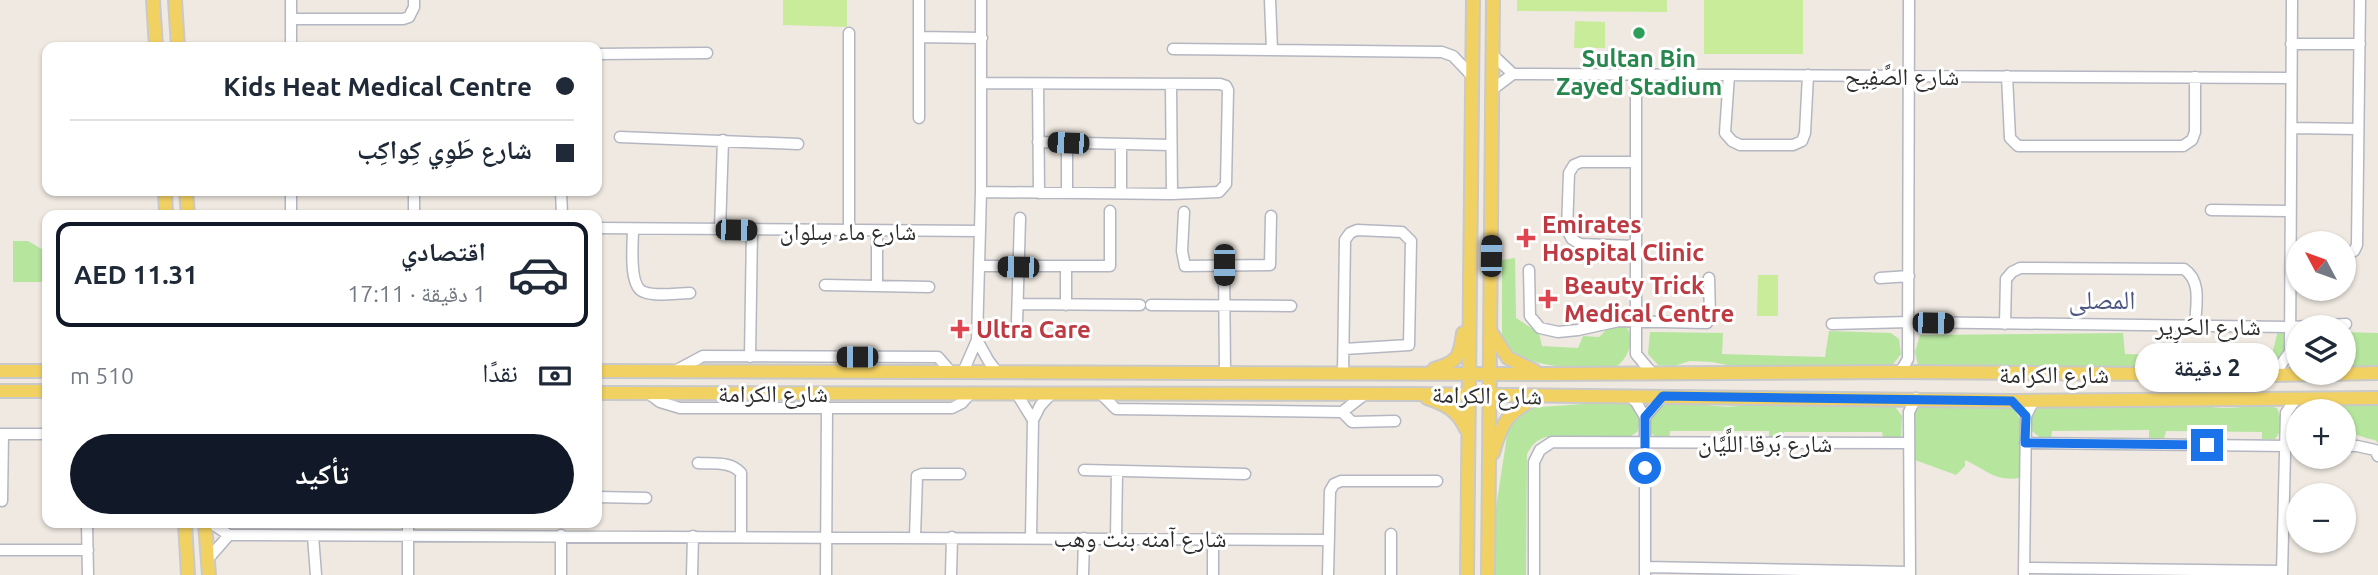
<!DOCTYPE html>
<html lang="ar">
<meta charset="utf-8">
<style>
body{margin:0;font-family:Ubuntu,"Noto Naskh Arabic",sans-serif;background:#f6f6f7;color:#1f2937;direction:rtl;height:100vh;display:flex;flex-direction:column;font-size:26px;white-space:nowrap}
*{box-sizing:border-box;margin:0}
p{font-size:23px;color:#747a83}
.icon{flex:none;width:38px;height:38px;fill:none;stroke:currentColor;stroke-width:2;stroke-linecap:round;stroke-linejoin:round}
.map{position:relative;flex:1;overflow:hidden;direction:ltr}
.panel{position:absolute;left:42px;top:210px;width:560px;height:318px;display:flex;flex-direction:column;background:#fff;border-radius:14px;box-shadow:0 2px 5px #0004;direction:rtl}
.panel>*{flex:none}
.top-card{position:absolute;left:42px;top:42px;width:560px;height:154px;border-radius:14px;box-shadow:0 2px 5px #0004;direction:rtl;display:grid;align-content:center;height:154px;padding:0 28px;background:#fff}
.needle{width:46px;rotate:311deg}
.buttons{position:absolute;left:2286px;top:231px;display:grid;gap:14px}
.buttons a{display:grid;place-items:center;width:70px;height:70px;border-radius:50%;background:#fff;box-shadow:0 2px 5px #0004;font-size:35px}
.end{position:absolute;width:32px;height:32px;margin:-16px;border:9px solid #1a73e8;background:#fff;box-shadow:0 0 0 4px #fff}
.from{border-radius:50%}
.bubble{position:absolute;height:49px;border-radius:24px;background:#fff;box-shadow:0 2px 5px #0004;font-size:23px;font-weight:700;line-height:49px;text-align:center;direction:rtl}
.car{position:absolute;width:21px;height:42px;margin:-21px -10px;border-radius:9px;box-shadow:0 0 5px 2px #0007;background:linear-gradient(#222 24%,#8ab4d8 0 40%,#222 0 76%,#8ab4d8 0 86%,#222 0)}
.top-card b{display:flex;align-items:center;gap:24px;height:66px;font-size:26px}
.top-card b+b{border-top:2px solid #e0e1e3}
.top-card i{width:18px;height:18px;background:#1f2937}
ul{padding:12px 0 0;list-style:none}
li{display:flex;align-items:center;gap:21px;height:105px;margin:0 14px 10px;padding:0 14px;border:4px solid transparent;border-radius:14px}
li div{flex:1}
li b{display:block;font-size:26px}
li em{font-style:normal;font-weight:700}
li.on{border-color:#111827}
li>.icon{width:63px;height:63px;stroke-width:1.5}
.pay{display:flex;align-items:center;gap:18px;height:77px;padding:0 28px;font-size:26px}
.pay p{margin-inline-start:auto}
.action{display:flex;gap:14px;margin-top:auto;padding:14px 28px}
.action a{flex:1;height:80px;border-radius:42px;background:#111827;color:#fff;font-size:28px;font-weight:700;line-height:80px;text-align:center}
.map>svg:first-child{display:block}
</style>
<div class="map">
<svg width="2378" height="575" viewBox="0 0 2378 575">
<rect width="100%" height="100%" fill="#efe9e1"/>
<!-- green -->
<path fill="#b6e59e" d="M13 241H28L47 252V282H13Z
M1515 258 1516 318 1539 333 1542 346 1578 348 1583 336 1599 337 1608 328 1625 324C1636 339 1629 359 1614 368 1577 366 1526 373 1502 340V260Z
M1829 331 1891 333 1899 339 1901 354 1891 367H1736L1712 362 1690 361 1674 366 1658 365 1648 354 1650 332 1723 333 1722 354 1825 357Z
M2278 331 2285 333 2291 340 2292 356 2289 364 2281 369 2250 371 2236 364 2197 366 2184 373 1927 369 1918 365 1915 352 1920 335 2123 333 2125 354 2242 357 2272 354Z
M2343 332 2378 333V366L2343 367Z
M1752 401 1893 404 1902 416 1901 438 1883 439 1882 432H1784L1782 439H1769V431H1670L1669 439C1641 438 1648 421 1659 404 1668 403 1677 401 1686 402 1708 404 1732 412 1752 401Z
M1612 402 1631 404 1640 419 1638 431 1630 437H1546C1536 440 1532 445 1527 454L1526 575H1493L1496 508 1508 429 1526 408Z
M1950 402C1962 413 1996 406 2012 405L2022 423 2019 478C1996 482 1985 469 1965 460V466L1956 475 1915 460 1914 415 1920 405Z
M2036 402 2200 403C2224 415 2252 401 2277 408 2282 420 2283 429 2275 439H2262V432L2166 431 2164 439 2149 440V430L2052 431 2051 439H2042L2032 431 2031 413Z
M2361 405 2378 406V443L2375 440C2364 438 2352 432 2343 433V411H2298V441L2291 436 2294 414 2303 406Z"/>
<!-- pitch -->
<path fill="#c9ec9a" d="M783 0H847V27L783 25Z
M1517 0H1667V12L1517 11Z
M1704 0H1803V54H1704Z
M1575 21 1605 22V48H1574Z
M1758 275H1778V316H1757Z"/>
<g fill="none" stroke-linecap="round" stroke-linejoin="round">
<defs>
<path id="minor" d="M291 0V47
M1270 0 1272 50
M2292 0 2290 352 2298 366
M291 19H403L409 17 414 7V0
M919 37 982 38
M2291 44H2360
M1173 49 1442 52 1453 56 1473 77
M597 54 707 53
M1493 55 1513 74
M1636 74V354L1652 373
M1729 75 1725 133 1732 141 1740 145H1793L1802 141 1805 133 1808 75
M2007 76 2010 138 2018 146H2183L2192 140 2195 132V77
M1038 84 1039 193
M1171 85 1172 194
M1493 89 1513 74H1530L2291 78
M919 118V0
M2291 128 2358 129
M620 137 798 144
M1038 142 1171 145
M1635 162H1581L1574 165 1569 173 1567 230 1572 239 1580 244 1635 246
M291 191V215
M414 191V215
M561 191 562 215
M981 192 1172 194 1219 192 1226 184 1228 90 1226 86 1220 84 982 83
M1067 193V143
M1121 193V144
M2211 210 2290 211
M1184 212 1182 251 1185 266 1270 265 1271 216
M597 228 979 231
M633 229C633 244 628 287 644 292 657 297 676 293 690 293
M720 229 723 140
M849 230V33
M877 231V286
M2343 256 2354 251 2357 245 2360 0
M1224 265 1225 373
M979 266H1110V211
M1529 270 1530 316 1540 328 1558 332 1578 330 1619 321 1707 323 1710 318 1709 278
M1880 278 1909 276
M825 285 929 287
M1018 304 1140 305
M1066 305V266
M1151 305 1291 306
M1017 322 1020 218
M1832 324 1909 322 2290 327 2346 324
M2005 324 2006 279 2012 272 2020 268 2184 269C2202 281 2196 305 2195 325
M977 340 988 360 997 372
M750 357 752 230
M675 371 703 356 938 357 951 372
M963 372 977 340 981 192V0
M1900 372 1908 359 1909 0
M1343 373 1345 240 1350 233 1357 230 1402 232 1411 241 1409 345 1344 349
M2269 375 2280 366 2290 352
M648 393 660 402 680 408H952L962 403 970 394
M1017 394 1033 420 1040 406 1051 394
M1101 394 1116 409 1342 412 1364 395
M1629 396 1636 402 1645 417V575
M1342 412 1352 422 1395 421
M1645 417 1663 396
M0 434H47
M2025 443 2298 446
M2343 446H2357L2375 450 2378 456
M698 463C713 464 731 461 741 473V536
M1084 470 1245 474
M597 497 646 498
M2 501 3 434
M87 523 88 575
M211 523 229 535 1329 540
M1391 534V575
M561 535V575
M313 536 316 575
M915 537 917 476 922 474H960
M1031 538 1033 420
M1116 538 1117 472
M0 550H88
M208 559 229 535
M1645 567 1910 572
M2024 568 2282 571
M2282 574 2286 413 2296 399
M408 575V523
M692 575 693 536
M826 575 827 407
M951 575 952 537
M1083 575 1084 538
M1213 575V539
M1328 575 1330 491 1334 484 1341 481H1437
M1534 575V462L1540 450 1552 442 1909 443
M1910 575 1909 412 1916 398
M2024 575 2026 416 2034 400"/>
<path id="major" d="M153 0 156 47
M175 0 178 47
M165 191 166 215
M186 191 188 215
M1491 332 1508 358 1535 371
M1434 369C1458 362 1460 357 1463 333
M0 371H47
M597 371 1542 374 1900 372 2269 375 2378 373
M0 391H47
M597 393 1410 394 2012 401 2378 398
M1427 398C1446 404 1458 411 1466 429
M1493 453C1502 421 1508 412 1538 397
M185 523 188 575
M205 523 209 575
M1467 575 1473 0
M1488 575 1493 0"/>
</defs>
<!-- minor casing -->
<use href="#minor" stroke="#b4b7c1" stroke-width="13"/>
<!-- major casing -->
<use href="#major" stroke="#c9c9c9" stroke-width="16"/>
<!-- minor -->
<use href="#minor" stroke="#fff" stroke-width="10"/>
<!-- major -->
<use href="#major" stroke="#f2d163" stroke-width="12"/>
</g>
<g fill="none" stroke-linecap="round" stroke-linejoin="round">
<!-- route -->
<path stroke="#1a73e8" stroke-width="9" d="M1645 468V417L1663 396 2012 401 2026 416 2025 443 2207 445"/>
</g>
<!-- markers -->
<circle fill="#2e9e5b" stroke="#fff" stroke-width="2.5" cx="1639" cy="33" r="7"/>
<g fill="#e0444e" stroke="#fff" stroke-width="2.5">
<path d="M1522.5 227.5h7v7h7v7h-7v7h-7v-7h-7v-7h7z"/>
<path d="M1544.5 288.5h7v7h7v7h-7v7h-7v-7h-7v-7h7z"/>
<path d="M956.5 318.5h7v7h7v7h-7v7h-7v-7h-7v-7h7z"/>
</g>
<g text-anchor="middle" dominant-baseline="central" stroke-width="6" stroke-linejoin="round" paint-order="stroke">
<!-- leisure labels -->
<g font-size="24" font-weight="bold" fill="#27864d" stroke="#fff">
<text x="1639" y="58">Sultan Bin<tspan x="1639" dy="28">Zayed Stadium</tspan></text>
</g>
<!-- street labels -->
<g font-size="24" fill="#2e2e2e" stroke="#fff">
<text x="1902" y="76">شارع الصَّفِيح</text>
<text x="848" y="231">شارع ماء سِلوان</text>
<text x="2208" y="326">شارع الحَرِير</text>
<text x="2054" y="374">شارع الكرامة</text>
<text x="773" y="393">شارع الكرامة</text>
<text transform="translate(1487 395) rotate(1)">شارع الكرامة</text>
<text x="1765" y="443">شارع بَرقا اللَّيَّان</text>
<text x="1140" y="538">شارع آمنه بنت وهب</text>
</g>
<!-- health labels -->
<g font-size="24" font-weight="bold" fill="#be3a42" stroke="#fff" text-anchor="start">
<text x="1542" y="224">Emirates<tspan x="1542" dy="28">Hospital Clinic</tspan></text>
<text x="1564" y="285">Beauty Trick<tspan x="1564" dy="28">Medical Centre</tspan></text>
<text x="976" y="329">Ultra Care</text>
</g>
<!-- neighbourhood labels -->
<g font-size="26" fill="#4d5680" stroke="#fff">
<text x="2102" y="299">المصلى</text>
</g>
</g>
</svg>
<div class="buttons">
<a><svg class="needle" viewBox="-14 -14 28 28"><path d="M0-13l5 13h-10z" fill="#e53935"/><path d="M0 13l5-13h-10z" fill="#747a83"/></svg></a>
<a><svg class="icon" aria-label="layers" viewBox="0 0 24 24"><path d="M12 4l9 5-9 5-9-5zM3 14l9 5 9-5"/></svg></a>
<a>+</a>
<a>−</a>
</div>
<i class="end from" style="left:1645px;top:468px"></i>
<i class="end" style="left:2207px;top:445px"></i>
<div class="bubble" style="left:2135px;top:343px;width:144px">2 دقيقة</div>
<i class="car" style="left:1068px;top:143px;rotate:272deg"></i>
<i class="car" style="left:736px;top:230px;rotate:91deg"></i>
<i class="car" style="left:1491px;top:256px;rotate:1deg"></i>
<i class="car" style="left:1224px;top:265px;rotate:180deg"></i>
<i class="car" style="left:1018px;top:267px;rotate:271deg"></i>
<i class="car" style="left:1933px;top:323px;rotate:91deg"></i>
<i class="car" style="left:857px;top:357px;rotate:270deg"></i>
<div class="top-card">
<b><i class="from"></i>Kids Heat Medical Centre</b>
<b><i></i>شارع طَوِي كِواكِب</b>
</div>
<section class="panel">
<ul>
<li class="on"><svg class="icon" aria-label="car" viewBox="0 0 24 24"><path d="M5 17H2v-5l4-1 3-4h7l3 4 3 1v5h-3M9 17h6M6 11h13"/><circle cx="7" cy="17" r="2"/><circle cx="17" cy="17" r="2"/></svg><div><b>اقتصادي</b><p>1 دقيقة · 17:11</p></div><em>AED 11.31</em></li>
</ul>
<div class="pay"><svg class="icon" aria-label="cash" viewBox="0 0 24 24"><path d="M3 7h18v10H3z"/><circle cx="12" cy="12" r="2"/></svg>نقدًا<p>510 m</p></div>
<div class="action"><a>تأكيد</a></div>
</section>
</div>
